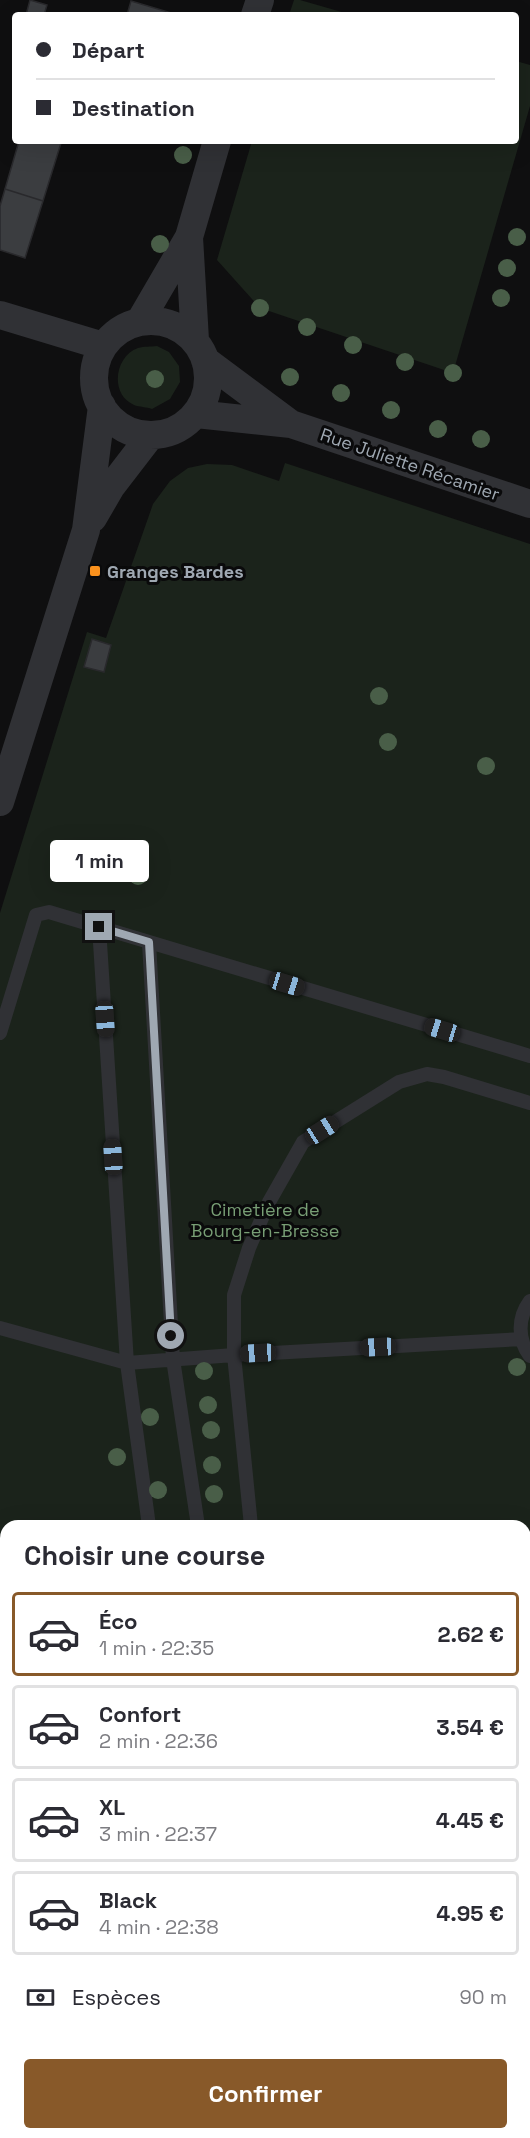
<!DOCTYPE html>
<html lang="fr">
<meta charset="utf-8">
<style>
body{margin:0;font-family:"Space Grotesk",sans-serif;background:#f2f2f3;color:#2b2b33;height:100vh;display:flex;flex-direction:column;font-size:22px;white-space:nowrap}
*{box-sizing:border-box;margin:0}
p{font-size:20px;color:#7c7c81}
.icon{flex:none;width:33px;height:33px;fill:none;stroke:currentColor;stroke-width:2;stroke-linecap:round;stroke-linejoin:round}
.map{position:relative;flex:1;overflow:hidden}
.drawer{position:absolute;left:0px;top:1520px;width:531px;height:620px;display:flex;flex-direction:column;background:#fff;border-radius:18px 18px 0 0;box-shadow:0 6px 24px #0002}
.drawer>*{flex:none}
.top-card{position:absolute;left:12px;top:12px;width:507px;height:132px;border-radius:6px;box-shadow:0 6px 24px #0002;display:grid;align-content:center;height:132px;padding:0 24px;background:#fff}
.end{position:absolute;width:27px;height:27px;margin:-14px;border:8px solid #9fa8b2;background:#111;box-shadow:0 0 0 3px #111}
.from{border-radius:50%}
.bubble{position:absolute;height:42px;border-radius:6px;background:#fff;box-shadow:0 6px 24px #0002;font-size:20px;font-weight:700;line-height:42px;text-align:center}
.car{position:absolute;width:18px;height:36px;margin:-18px -9px;border-radius:8px;box-shadow:0 0 4px 2px #0007;background:linear-gradient(#222 24%,#8ab4d8 0 40%,#222 0 76%,#8ab4d8 0 86%,#222 0)}
.top-card b{display:flex;align-items:center;gap:21px;height:57px;font-size:22px}
.top-card b+b{border-top:2px solid #e1e1e2}
.top-card i{width:15px;height:15px;background:#2b2b33}
ul{padding:0;list-style:none}
li{display:flex;align-items:center;gap:18px;height:84px;margin:0 12px 9px;padding:0 12px;border:3px solid #e1e1e2;border-radius:6px}
li div{flex:1}
li b{display:block;font-size:22px}
li em{font-style:normal;font-weight:700}
li.selected{border-color:#885929}
li>.icon{width:54px;height:54px;stroke-width:1.5}
h2{padding:0 24px;font-size:27px;line-height:72px}
.pay{display:flex;align-items:center;gap:15px;height:66px;padding:0 24px;font-size:22px}
.pay p{margin-inline-start:auto}
.primary-button{display:flex;gap:12px;margin-top:auto;padding:12px 24px}
.primary-button a{flex:1;height:69px;border-radius:6px;background:#885929;color:#fff;font-size:24px;font-weight:700;line-height:69px;text-align:center}
.map>svg:first-child{display:block}
</style>
<div class="map">
<svg width="530" height="2138" viewBox="0 0 530 2138">
<rect width="100%" height="100%" fill="#0f0f10"/>
<!-- green -->
<path fill="#1b231b" fill-rule="evenodd" d="M294 0H300L352 15H289Z
M516 61 530 65V106L453 373 260 308 217 260 252 141H516Z
M157 346 169 352 179 366 180 382 170 399 152 409C147 407 139 407 134 405 109 394 115 356 138 348 144 346 151 347 157 346Z
M285 463 530 544V2138H0V913L87 632 106 638 153 504 170 481 188 468 207 464 232 465 279 481ZM6 1526H525V2133H6Z"/>
<!-- building -->
<path fill="#3b3d40" stroke="#29292c" stroke-width="1.5" d="M30 0 47 5 44 15H26Z
M131 1 175 14 174 15H127Z
M19 141H54L61 143 43 201 5 189Z
M5 189 43 201 25 258 0 250V206Z
M92 639 111 645 104 672 84 667Z"/>
<g fill="none" stroke-linecap="round" stroke-linejoin="round">
<!-- lane -->
<path stroke="#303135" stroke-width="14" d="M99 927 127 1363 149 1526
M149 943 173 1359 198 1526
M0 1033 36 915 49 912 530 1056
M530 1301C518 1317 517 1339 530 1356
M0 1328 127 1363 234 1355 522 1339
M251 1526 234 1355V1295L249 1248 269 1202 303 1142 399 1082 427 1074 444 1077 530 1103
M525 1597H530
M0 1644 6 1646
M525 1644H530
M0 1750 6 1752
M245 2133 246 2138
M305 2133 306 2138"/>
<!-- street -->
<path stroke="#303135" stroke-width="28" d="M255 15 260 0
M189 237 195 340
M0 315 103 346
M140 321 189 237 217 141
M94 378a57 57 0 1 1 114 0a57 57 0 1 1-114 0Z
M205 360 291 424
M196 414 291 424 530 504
M93 518 111 487 151 435
M0 802 86 530 102 406
M0 1675 4 1661H6
M0 1734 6 1736"/>
</g>
<!-- trees -->
<g fill="#495e48">
<circle cx="183" cy="155" r="9"/>
<circle cx="517" cy="237" r="9"/>
<circle cx="160" cy="244" r="9"/>
<circle cx="507" cy="268" r="9"/>
<circle cx="501" cy="298" r="9"/>
<circle cx="260" cy="308" r="9"/>
<circle cx="307" cy="327" r="9"/>
<circle cx="353" cy="345" r="9"/>
<circle cx="405" cy="362" r="9"/>
<circle cx="453" cy="373" r="9"/>
<circle cx="290" cy="377" r="9"/>
<circle cx="155" cy="379" r="9"/>
<circle cx="341" cy="393" r="9"/>
<circle cx="391" cy="410" r="9"/>
<circle cx="438" cy="429" r="9"/>
<circle cx="481" cy="439" r="9"/>
<circle cx="379" cy="696" r="9"/>
<circle cx="388" cy="742" r="9"/>
<circle cx="486" cy="766" r="9"/>
<circle cx="138" cy="876" r="9"/>
<circle cx="517" cy="1367" r="9"/>
<circle cx="204" cy="1371" r="9"/>
<circle cx="208" cy="1405" r="9"/>
<circle cx="150" cy="1417" r="9"/>
<circle cx="211" cy="1430" r="9"/>
<circle cx="117" cy="1457" r="9"/>
<circle cx="212" cy="1465" r="9"/>
<circle cx="158" cy="1490" r="9"/>
<circle cx="214" cy="1494" r="9"/>
</g>
<g fill="none" stroke-linecap="round" stroke-linejoin="round">
<!-- route -->
<path stroke="#9fa8b2" stroke-width="8" d="M99 927 149 942 171 1336"/>
</g>
<!-- markers -->
<rect fill="#fa911d" stroke="#0a0a0b" stroke-width="2" x="89" y="565" width="12" height="12" rx="3"/>
<g text-anchor="middle" dominant-baseline="central" stroke-width="6" stroke-linejoin="round" paint-order="stroke">
<!-- street labels -->
<g font-size="18" fill="#9fa8b2" stroke="#0a0a0b">
<text transform="translate(410 464) rotate(19)">Rue Juliette Récamier</text>
</g>
<!-- poi labels -->
<g font-size="18" font-weight="bold" fill="#9fa8b2" stroke="#0a0a0b" text-anchor="start">
<text x="107" y="571">Granges Bardes</text>
</g>
<!-- park labels -->
<g font-size="18" fill="#789e75" stroke="#0a0a0b">
<text x="265" y="1209">Cimetière de<tspan x="265" dy="21">Bourg-en-Bresse</tspan></text>
</g>
</g>
</svg>
<i class="end from" style="left:171px;top:1336px"></i>
<i class="end" style="left:99px;top:927px"></i>
<div class="bubble" style="left:50px;top:840px;width:99px">1 min</div>
<i class="car" style="left:287px;top:984px;rotate:107deg"></i>
<i class="car" style="left:105px;top:1019px;rotate:176deg"></i>
<i class="car" style="left:442px;top:1030px;rotate:287deg"></i>
<i class="car" style="left:322px;top:1130px;rotate:58deg"></i>
<i class="car" style="left:113px;top:1157px;rotate:356deg"></i>
<i class="car" style="left:378px;top:1347px;rotate:267deg"></i>
<i class="car" style="left:258px;top:1353px;rotate:267deg"></i>
<div class="top-card">
<b><i class="from"></i>Départ</b>
<b><i></i>Destination</b>
</div>
<section class="drawer">
<h2>Choisir une course</h2>
<ul>
<li class="selected"><svg class="icon" aria-label="car" viewBox="0 0 24 24"><path d="M5 17H2v-5l4-1 3-4h7l3 4 3 1v5h-3M9 17h6M6 11h13"/><circle cx="7" cy="17" r="2"/><circle cx="17" cy="17" r="2"/></svg><div><b>Éco</b><p>1 min · 22:35</p></div><em>2.62 €</em></li>
<li><svg class="icon" aria-label="car" viewBox="0 0 24 24"><path d="M5 17H2v-5l4-1 3-4h7l3 4 3 1v5h-3M9 17h6M6 11h13"/><circle cx="7" cy="17" r="2"/><circle cx="17" cy="17" r="2"/></svg><div><b>Confort</b><p>2 min · 22:36</p></div><em>3.54 €</em></li>
<li><svg class="icon" aria-label="car" viewBox="0 0 24 24"><path d="M5 17H2v-5l4-1 3-4h7l3 4 3 1v5h-3M9 17h6M6 11h13"/><circle cx="7" cy="17" r="2"/><circle cx="17" cy="17" r="2"/></svg><div><b>XL</b><p>3 min · 22:37</p></div><em>4.45 €</em></li>
<li><svg class="icon" aria-label="car" viewBox="0 0 24 24"><path d="M5 17H2v-5l4-1 3-4h7l3 4 3 1v5h-3M9 17h6M6 11h13"/><circle cx="7" cy="17" r="2"/><circle cx="17" cy="17" r="2"/></svg><div><b>Black</b><p>4 min · 22:38</p></div><em>4.95 €</em></li>
</ul>
<div class="pay"><svg class="icon" aria-label="cash" viewBox="0 0 24 24"><path d="M3 7h18v10H3z"/><circle cx="12" cy="12" r="2"/></svg>Espèces<p>90 m</p></div>
<div class="primary-button"><a>Confirmer</a></div>
</section>
</div>
